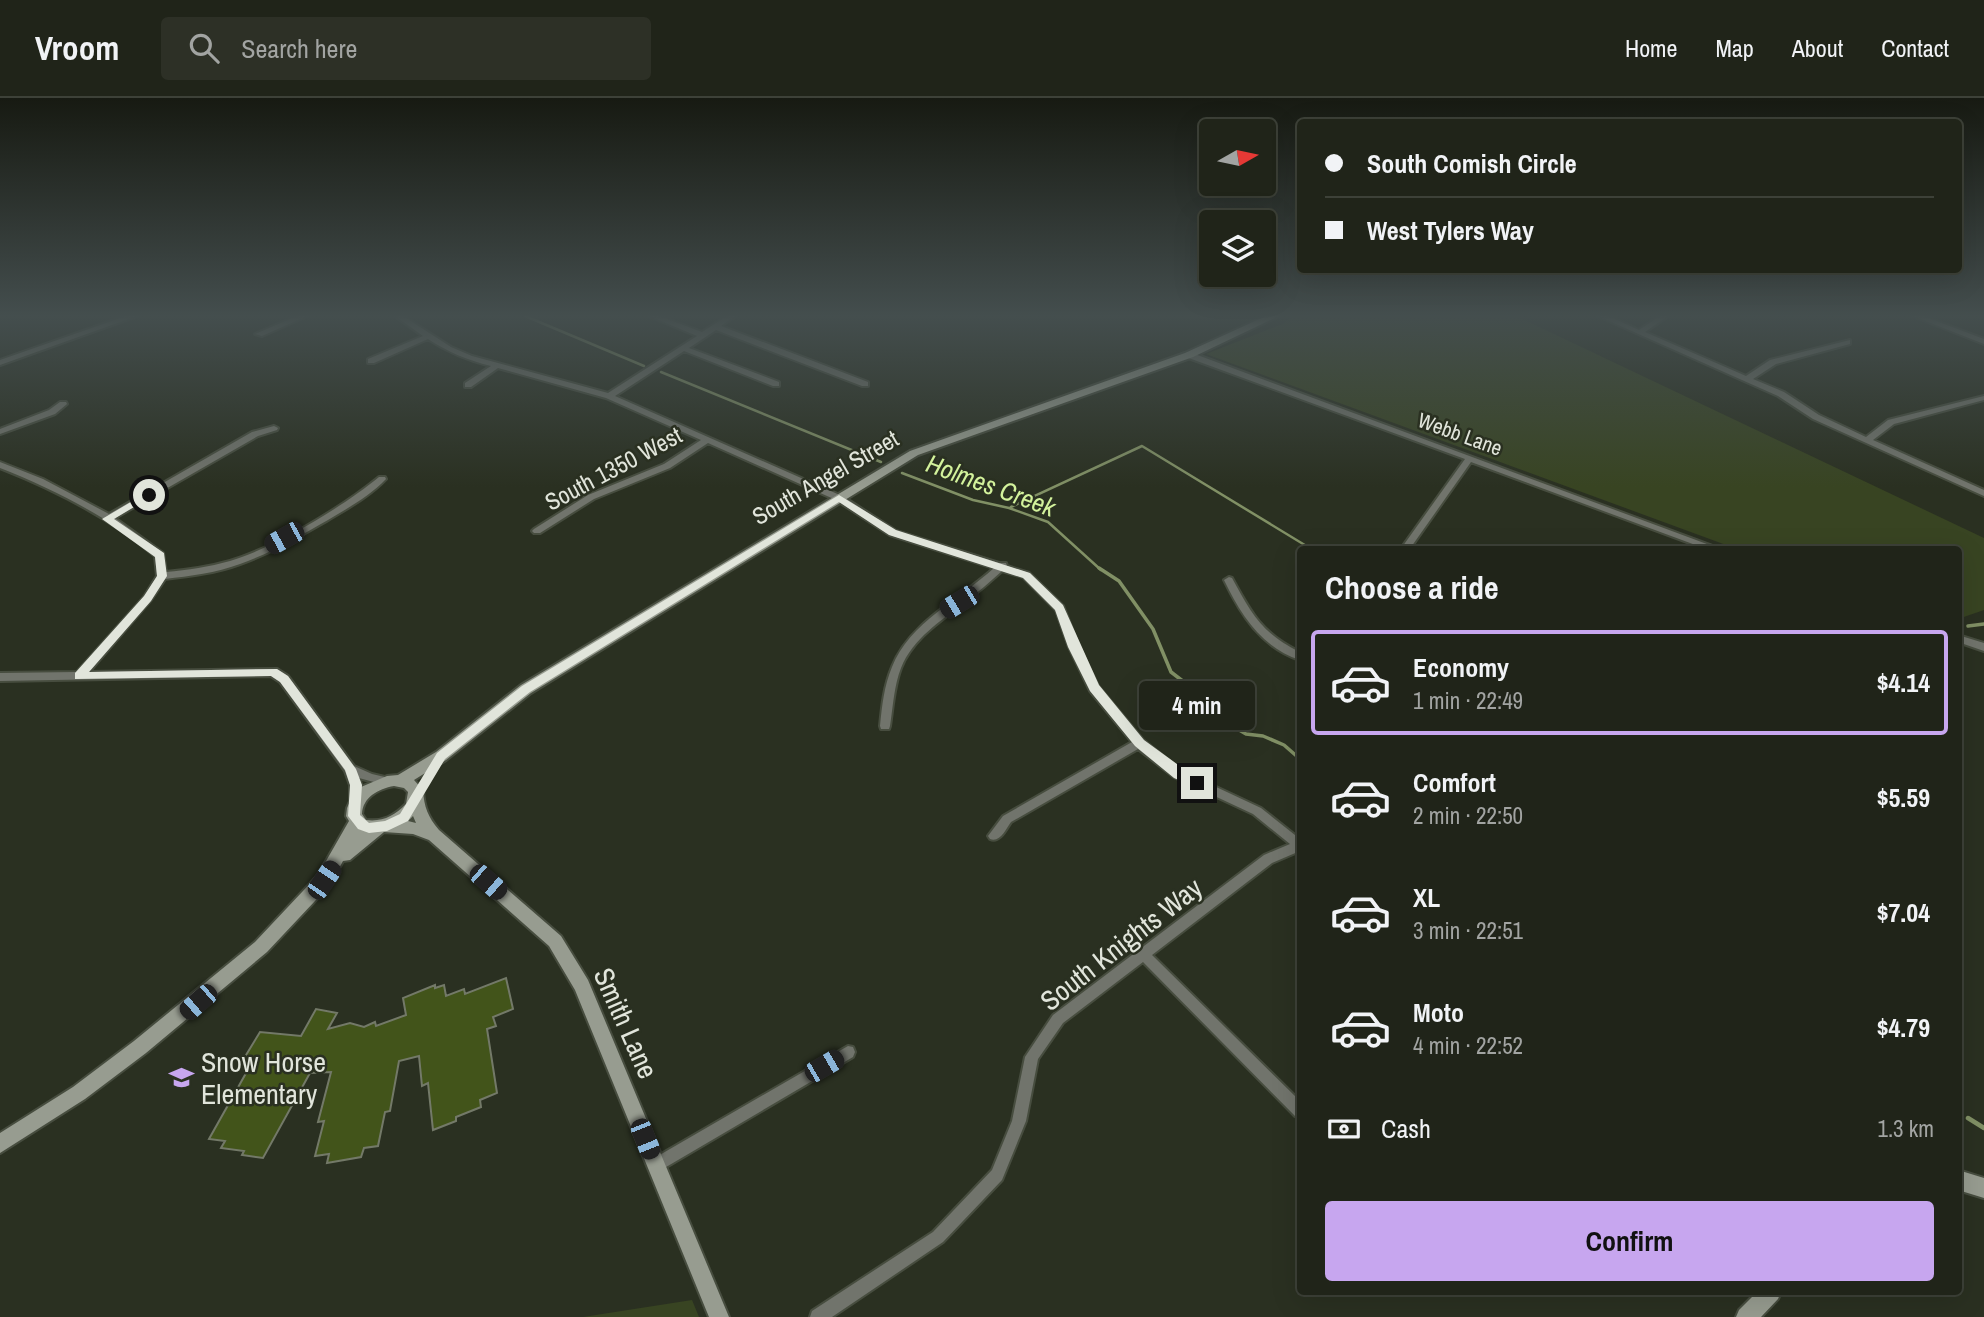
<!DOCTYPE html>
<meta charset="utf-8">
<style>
body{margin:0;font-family:"Archivo Narrow",sans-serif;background:#2d3026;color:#f1f3f6;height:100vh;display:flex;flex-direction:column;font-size:26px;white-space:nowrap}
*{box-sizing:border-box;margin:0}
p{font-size:23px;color:#a2a4a2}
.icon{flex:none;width:38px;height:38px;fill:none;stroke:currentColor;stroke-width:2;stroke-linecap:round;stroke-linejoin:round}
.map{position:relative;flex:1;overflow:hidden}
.sheet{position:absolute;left:1297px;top:448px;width:665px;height:749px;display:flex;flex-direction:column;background:#202419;border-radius:7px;box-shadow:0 7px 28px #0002,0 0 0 2px #3d4138}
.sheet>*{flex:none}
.banner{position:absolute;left:1297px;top:21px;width:665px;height:154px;border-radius:7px;box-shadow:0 7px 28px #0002,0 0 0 2px #3d4138;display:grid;align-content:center;height:154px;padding:0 28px;background:#202419}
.needle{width:46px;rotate:81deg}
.buttons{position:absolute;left:1199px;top:21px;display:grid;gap:14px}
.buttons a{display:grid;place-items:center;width:77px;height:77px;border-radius:7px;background:#202419;box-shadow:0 7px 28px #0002,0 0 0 2px #3d4138;font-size:35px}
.end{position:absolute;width:32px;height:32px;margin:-16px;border:9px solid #e1e5db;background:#111;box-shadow:0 0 0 4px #111}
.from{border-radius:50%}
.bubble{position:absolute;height:49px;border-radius:7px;background:#202419;box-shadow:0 7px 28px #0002,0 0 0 2px #3d4138;font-size:23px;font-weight:800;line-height:49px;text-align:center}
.car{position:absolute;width:21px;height:42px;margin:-21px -10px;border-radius:9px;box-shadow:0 0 5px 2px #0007;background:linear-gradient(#222 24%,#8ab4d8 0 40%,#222 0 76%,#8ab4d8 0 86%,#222 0)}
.banner b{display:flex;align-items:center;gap:24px;height:66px;font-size:26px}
.banner b+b{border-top:2px solid #3d4138}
.banner i{width:18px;height:18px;background:#f1f3f6}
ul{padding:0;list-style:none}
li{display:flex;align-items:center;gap:21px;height:105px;margin:0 14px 10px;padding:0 14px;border:4px solid transparent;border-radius:7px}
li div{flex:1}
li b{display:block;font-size:26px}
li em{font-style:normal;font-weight:800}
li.active{border-color:#c7a6ef}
li>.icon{width:63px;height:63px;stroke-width:1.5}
h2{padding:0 28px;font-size:32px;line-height:84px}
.pay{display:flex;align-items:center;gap:18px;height:77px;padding:0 28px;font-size:26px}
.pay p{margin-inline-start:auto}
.cta{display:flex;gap:14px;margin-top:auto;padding:14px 28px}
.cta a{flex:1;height:80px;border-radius:7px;background:#c7a6ef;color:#111;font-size:28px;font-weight:800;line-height:80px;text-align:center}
header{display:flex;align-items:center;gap:42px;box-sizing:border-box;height:98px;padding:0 35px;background:#202419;border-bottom:2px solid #3d4138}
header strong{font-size:33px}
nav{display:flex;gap:38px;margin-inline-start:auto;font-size:24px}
.search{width:490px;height:63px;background:#2d3026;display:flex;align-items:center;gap:18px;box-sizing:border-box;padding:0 24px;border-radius:7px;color:#a2a4a2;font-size:26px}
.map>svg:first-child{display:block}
</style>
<header>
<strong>Vroom</strong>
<div class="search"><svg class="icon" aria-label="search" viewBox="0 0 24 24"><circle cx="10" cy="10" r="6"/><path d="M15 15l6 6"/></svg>Search here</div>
<nav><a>Home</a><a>Map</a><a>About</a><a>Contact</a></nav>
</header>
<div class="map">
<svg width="1984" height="1219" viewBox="0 0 1984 1219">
<rect width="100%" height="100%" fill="#2a3021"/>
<!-- green -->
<path fill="#384422" d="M1290 218H1516L1984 440V512L1958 521V452L1737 451 1206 256 1285 225Z
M692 1202 699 1219H583Z"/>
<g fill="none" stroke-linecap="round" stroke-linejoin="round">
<!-- stream-far2 -->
<path stroke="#819065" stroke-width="2.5" d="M525 218 644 268
M661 274 881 364
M902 375 973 402 1009 410 1048 424 1101 472
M1011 409 1142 348 1313 452"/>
<!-- stream-far1 -->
<path stroke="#819065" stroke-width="3.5" d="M1099 470 1119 483 1153 531 1171 574 1206 601 1222 622 1246 636 1263 638 1284 647 1300 661
M1968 528 1984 526"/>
<!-- stream -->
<path stroke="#819065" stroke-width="4.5" d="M1968 1020 1984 1030"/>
</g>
<!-- building -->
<path fill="#42541a" stroke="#737968" stroke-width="2" d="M506 880 513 911 493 919 496 928 487 931 497 995 480 1002 481 1009 456 1019V1023L433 1032 428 985 422 988 419 958 399 963 390 1013 385 1014 378 1048 364 1050 361 1059 327 1065 329 1056 315 1058 324 1023 318 1024 331 974 310 975 263 1060 242 1057 244 1053 221 1050 225 1043 209 1041 250 968 240 967 260 934 301 938 316 911 337 915 328 931 350 925 364 929 375 924 376 928 406 917 403 900 435 887V890L444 887 446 898 464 891 465 896Z"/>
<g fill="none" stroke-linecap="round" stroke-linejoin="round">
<defs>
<path id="street" d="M126 218H137L0 267V262Z
M297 218H307L262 238 255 236Z
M395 218H403L451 249 472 258 608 295 697 238 649 218H659L702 234 727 218H735L721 228 868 284V288H862L716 232 689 250 779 284V288H773L684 253 615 298 842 398 896 433 999 465H1006L1007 468 1029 475 1063 508 1079 549 1098 588 1143 642 1182 673 1261 710 1300 741V753L1272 765 1152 857 1300 1003V1020L1295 1018 1143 864 1063 925 1038 961 1026 1023 1002 1082 943 1144 832 1219H810L812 1213 933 1134 992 1072 1012 1023 1025 959 1053 917 1264 757 1290 746 1253 716 1174 679 1138 651 1011 724C1006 731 1000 745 990 741L988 738 1003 718 1132 644 1090 593 1069 549 1056 512 1023 479 1002 473C990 484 978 494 965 504 941 523 913 540 901 570 894 588 893 608 890 628L889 631H881L880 628C882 608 884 588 892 569 909 525 960 501 994 470L890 437 836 402 708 345 670 370 594 401 540 435H534L532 433 534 431 588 397 664 366 701 342 606 300 498 270 471 289H465V285L491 268C467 262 448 254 428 241L374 265H368V261L423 238Z
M1598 218H1608L1639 232 1660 218H1668L1645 234 1746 278 1770 262 1850 242V246L1776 266 1753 281 1784 294 1819 317 1866 339 1888 322 1984 298V302L1894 326 1873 342 1984 392V398L1813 321 1778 298Z
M1913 218H1923L1984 241V246Z
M1186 255H1192L1723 452H1709L1471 364 1409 452H1400L1465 361 1186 259Z
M60 304H66L67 306 55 316 0 336V331L49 312Z
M274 328 278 330 277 332 258 338 115 420 163 455 166 474C188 472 209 469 230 463 276 449 341 410 379 379H385L386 381C370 398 348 410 328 422 300 438 271 455 240 466 216 475 190 478 165 481L150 503 89 574 277 571 288 578 354 668 372 676 389 680 391 683 389 686 385 687 359 680C362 688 364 699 360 707L356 709 352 707 350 704V687L345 673 280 584 271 578 0 583V575L77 574 144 499 157 478 155 458C110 420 56 392 0 370V364L43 381 109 416 252 334Z
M1229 479 1232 480C1251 515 1262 536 1300 554V562C1261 549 1241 517 1224 482Z
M1958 537 1984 545V553L1958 544Z
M848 948 853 949 855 954 853 959 661 1072 656 1074 651 1072 649 1067 651 1062Z"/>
<path id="secondary" d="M1266 218H1279L1193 259 918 357 531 595 446 662 414 682 423 692C424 709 428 719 439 732L561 838 588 882 729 1219H709L575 892 549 848 429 742 413 736 384 734 350 762 343 763 330 787 267 854 146 955 85 1001 0 1055V1035L73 989 134 943 255 844 318 777 349 723 346 718 347 710 352 699 361 689 387 678 398 677 436 654 521 587 910 353 1185 255ZM394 688 404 690 408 694 406 706C394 718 383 724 366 722L362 716C363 699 378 691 394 688ZM413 718 416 725 408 723Z
M1958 1072 1984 1080V1100L1958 1092Z
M1757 1194H1781L1778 1201 1761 1219H1736L1739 1212Z"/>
</defs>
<!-- street casing -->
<use href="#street" stroke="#474d3f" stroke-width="4"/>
<!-- secondary casing -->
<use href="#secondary" stroke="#474d3f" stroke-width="4"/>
<!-- street -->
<use href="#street" fill="#71746c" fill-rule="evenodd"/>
<!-- secondary -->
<use href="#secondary" fill="#979c90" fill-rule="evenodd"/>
</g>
<!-- sky -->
<linearGradient id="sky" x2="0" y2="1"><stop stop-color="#171a12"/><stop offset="0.56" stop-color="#444e4e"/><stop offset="1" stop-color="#444e4e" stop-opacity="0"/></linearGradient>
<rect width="1984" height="389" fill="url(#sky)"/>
<!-- route -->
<path fill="#e1e5db" d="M146 395 154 397 114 421 164 455 167 478 151 503 89 574 277 571 288 578 356 671 362 687 360 717 369 725 385 723 400 716 437 655 522 588 839 397 896 432 1030 475 1063 507 1099 587 1144 642 1203 685 1197 690 1174 680 1135 648 1090 593 1068 549 1055 512 1023 480 889 437 839 404 530 594 445 661 408 723 387 733 369 735 358 731 348 718 350 687 345 672 280 584 271 578 75 581V575L144 498 157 478 155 459 102 421Z"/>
<!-- icons -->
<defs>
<symbol id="school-bare" viewBox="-9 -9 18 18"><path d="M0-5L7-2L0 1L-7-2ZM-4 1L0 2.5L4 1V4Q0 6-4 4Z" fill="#c7a6ef" stroke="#2a3021" stroke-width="2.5" paint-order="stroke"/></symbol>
</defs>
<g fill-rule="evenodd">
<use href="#school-bare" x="164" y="962" width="35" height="35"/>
</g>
<g text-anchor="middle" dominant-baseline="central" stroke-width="5" stroke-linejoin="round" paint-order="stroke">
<!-- far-street labels -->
<g font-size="21" fill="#e1e5db" stroke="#2a3021">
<text transform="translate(1460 336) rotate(20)">Webb Lane</text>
</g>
<!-- street labels -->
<g font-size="24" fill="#e1e5db" stroke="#2a3021">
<text transform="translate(613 370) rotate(-28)">South 1350 West</text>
<text transform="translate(825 379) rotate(-30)">South Angel Street</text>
</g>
<!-- water labels -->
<g font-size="26" font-style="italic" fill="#d3f29c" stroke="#2a3021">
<text transform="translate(991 387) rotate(20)">Holmes Creek</text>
</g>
<!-- near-street labels -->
<g font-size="28" fill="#e1e5db" stroke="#2a3021">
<text transform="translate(1121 846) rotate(-38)">South Knights Way</text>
<text transform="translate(626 925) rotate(66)">Smith Lane</text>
</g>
<!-- near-poi labels -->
<g font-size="28" fill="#e1e5db" stroke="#2a3021" text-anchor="start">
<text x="201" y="964">Snow Horse<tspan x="201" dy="32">Elementary</tspan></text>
</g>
</g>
</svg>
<div class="buttons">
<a><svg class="needle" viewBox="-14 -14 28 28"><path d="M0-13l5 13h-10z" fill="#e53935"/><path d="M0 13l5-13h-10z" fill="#a2a4a2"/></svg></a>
<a><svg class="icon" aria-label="layers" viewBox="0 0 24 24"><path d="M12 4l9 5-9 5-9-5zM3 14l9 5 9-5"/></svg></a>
</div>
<i class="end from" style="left:149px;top:397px"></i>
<i class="end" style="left:1197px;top:685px"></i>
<div class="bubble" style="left:1139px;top:583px;width:116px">4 min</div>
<i class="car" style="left:284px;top:440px;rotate:241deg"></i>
<i class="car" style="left:959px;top:504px;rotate:239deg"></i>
<i class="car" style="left:324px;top:782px;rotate:34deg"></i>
<i class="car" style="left:488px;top:784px;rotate:131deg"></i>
<i class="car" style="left:198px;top:904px;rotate:229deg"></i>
<i class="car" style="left:824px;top:968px;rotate:60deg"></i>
<i class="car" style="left:645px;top:1041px;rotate:158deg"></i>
<div class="banner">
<b><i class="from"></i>South Comish Circle</b>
<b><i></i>West Tylers Way</b>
</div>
<section class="sheet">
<h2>Choose a ride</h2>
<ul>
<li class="active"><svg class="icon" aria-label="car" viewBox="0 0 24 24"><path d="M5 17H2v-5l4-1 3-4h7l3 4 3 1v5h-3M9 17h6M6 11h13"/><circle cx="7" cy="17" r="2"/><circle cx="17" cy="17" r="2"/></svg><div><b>Economy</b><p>1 min · 22:49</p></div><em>$4.14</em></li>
<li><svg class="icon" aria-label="car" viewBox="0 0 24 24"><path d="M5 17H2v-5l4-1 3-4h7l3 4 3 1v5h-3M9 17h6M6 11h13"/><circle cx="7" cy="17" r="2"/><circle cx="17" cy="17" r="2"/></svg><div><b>Comfort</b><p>2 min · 22:50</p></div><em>$5.59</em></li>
<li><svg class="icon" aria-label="car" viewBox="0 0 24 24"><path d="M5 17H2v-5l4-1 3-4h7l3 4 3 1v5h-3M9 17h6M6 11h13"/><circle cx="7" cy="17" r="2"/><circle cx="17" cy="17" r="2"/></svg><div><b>XL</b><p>3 min · 22:51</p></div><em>$7.04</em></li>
<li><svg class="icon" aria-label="car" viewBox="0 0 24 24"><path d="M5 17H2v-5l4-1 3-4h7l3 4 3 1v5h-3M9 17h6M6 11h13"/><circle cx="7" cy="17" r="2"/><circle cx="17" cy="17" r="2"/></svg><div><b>Moto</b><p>4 min · 22:52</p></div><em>$4.79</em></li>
</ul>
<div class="pay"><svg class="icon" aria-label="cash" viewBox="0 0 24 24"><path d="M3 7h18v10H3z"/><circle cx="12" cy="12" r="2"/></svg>Cash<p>1.3 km</p></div>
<div class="cta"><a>Confirm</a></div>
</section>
</div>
